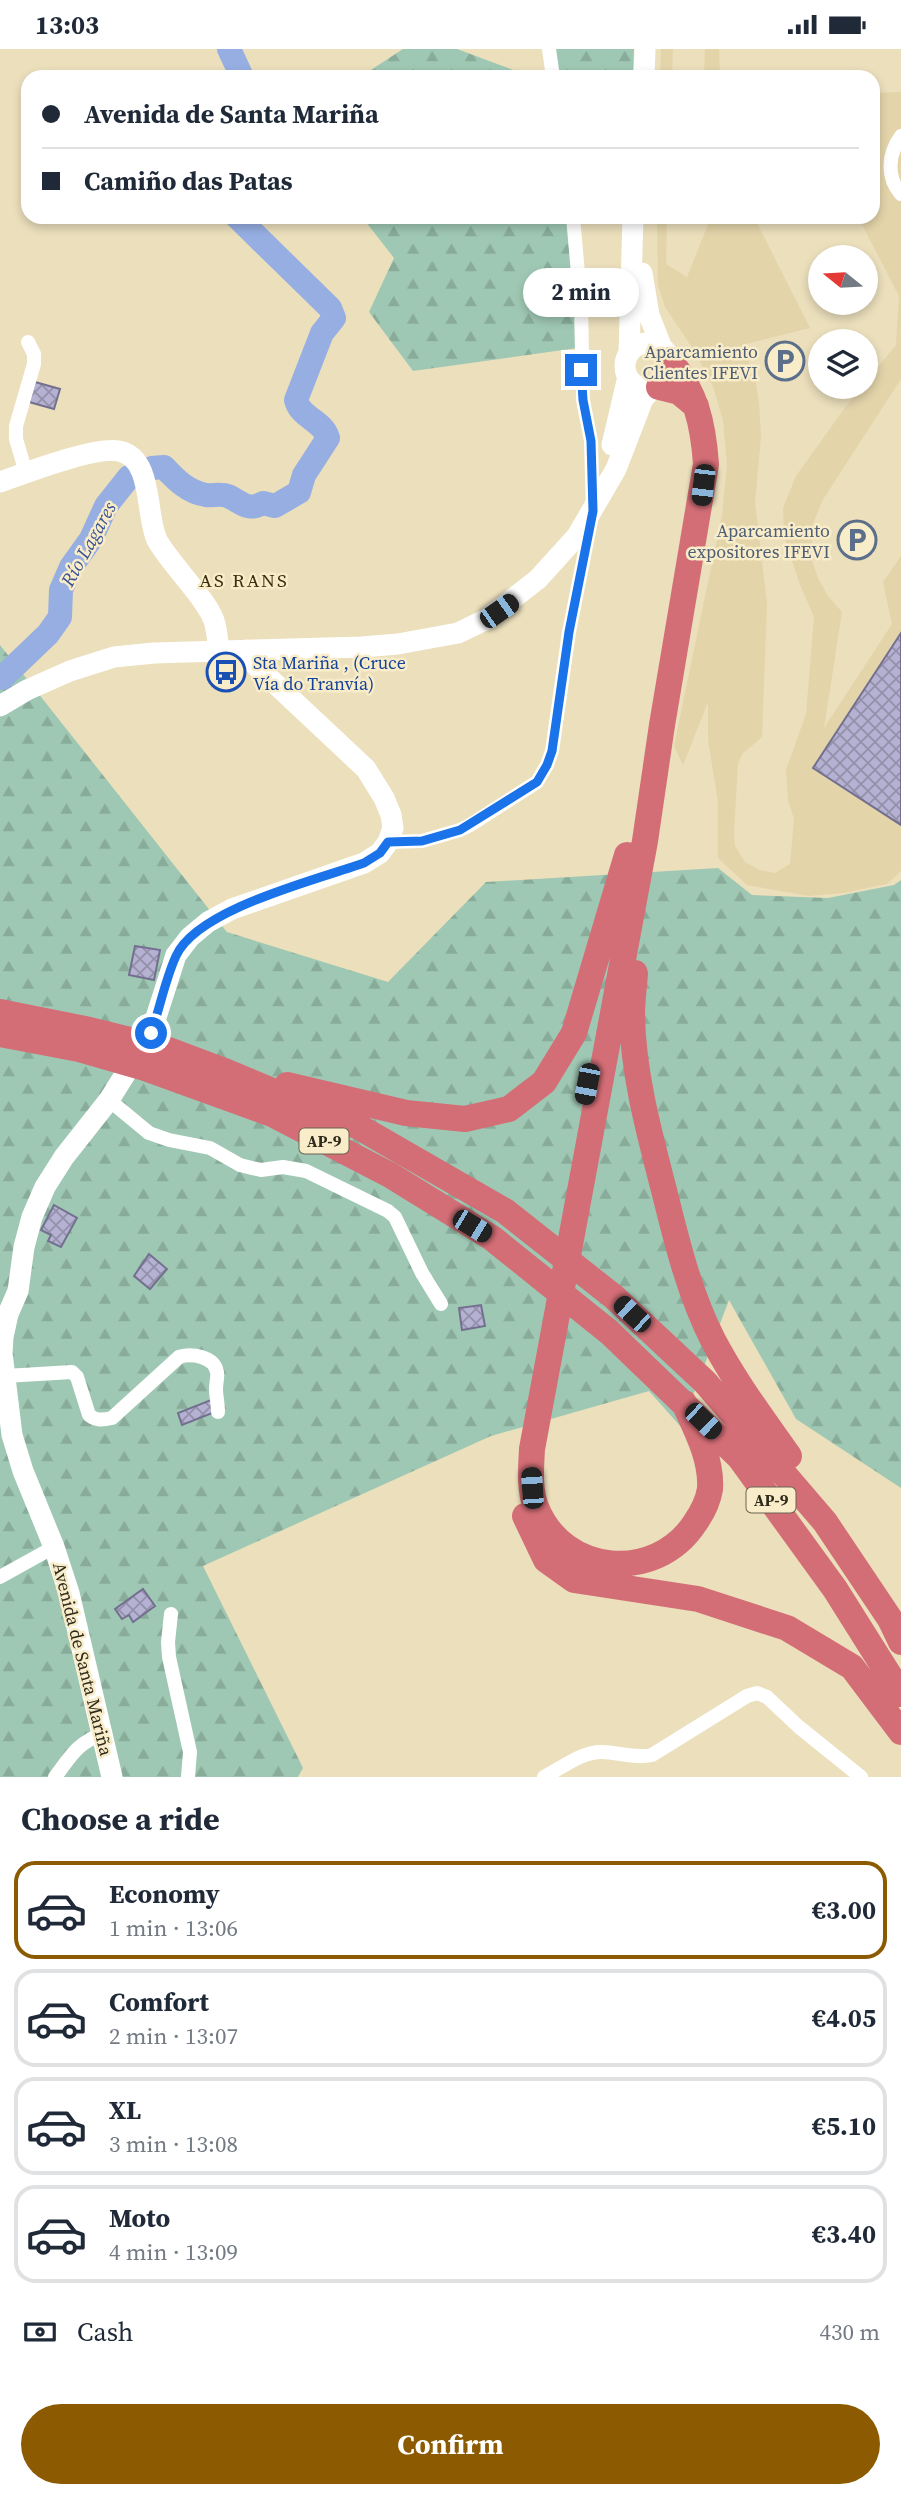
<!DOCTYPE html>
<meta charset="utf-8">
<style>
body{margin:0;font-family:"Source Serif 4",serif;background:#f2f2f3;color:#1f2937;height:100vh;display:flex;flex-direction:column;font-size:26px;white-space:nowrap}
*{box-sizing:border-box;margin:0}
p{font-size:23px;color:#747a83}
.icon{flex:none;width:38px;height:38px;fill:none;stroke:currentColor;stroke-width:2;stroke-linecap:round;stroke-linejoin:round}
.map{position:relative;height:1728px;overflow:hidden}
.panel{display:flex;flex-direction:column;background:#fff;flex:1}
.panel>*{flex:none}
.guide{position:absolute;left:21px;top:21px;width:859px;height:154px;border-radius:21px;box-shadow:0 4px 10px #0003;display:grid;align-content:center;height:154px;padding:0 21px;background:#fff}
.needle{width:46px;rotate:288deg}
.tools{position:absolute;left:808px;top:196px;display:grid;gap:14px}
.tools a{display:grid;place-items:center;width:70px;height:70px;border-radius:50%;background:#fff;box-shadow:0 4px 10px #0003;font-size:35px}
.end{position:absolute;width:32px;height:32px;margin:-16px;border:9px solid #1a73e8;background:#fff;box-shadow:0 0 0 4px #fff}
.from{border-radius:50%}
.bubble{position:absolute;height:49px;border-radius:24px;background:#fff;box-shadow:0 4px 10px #0003;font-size:23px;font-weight:700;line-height:49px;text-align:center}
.car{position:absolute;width:21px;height:42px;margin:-21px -10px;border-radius:9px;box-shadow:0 0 5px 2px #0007;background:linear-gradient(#222 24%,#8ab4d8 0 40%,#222 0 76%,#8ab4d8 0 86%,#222 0)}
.guide b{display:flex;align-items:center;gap:24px;height:66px;font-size:26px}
.guide b+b{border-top:2px solid #e0e1e3}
.guide i{width:18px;height:18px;background:#1f2937}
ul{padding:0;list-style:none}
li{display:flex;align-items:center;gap:21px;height:98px;margin:0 14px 10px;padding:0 7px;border:4px solid #e0e1e3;border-radius:21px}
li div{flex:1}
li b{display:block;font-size:26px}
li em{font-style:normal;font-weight:700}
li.active{border-color:#8b5a01}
li>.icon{width:63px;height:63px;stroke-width:1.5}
h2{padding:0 21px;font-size:32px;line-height:84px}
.pay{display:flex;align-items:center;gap:18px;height:77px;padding:0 21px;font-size:26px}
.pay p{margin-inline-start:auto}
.primary-button{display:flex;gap:14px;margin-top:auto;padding:14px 21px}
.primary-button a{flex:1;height:80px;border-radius:42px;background:#8b5a01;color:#fff;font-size:28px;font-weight:700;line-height:80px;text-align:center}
.status{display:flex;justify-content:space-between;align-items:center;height:49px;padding:0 35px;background:#fff;direction:ltr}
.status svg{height:19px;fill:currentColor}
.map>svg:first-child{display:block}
</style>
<div class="status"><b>13:03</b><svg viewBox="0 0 49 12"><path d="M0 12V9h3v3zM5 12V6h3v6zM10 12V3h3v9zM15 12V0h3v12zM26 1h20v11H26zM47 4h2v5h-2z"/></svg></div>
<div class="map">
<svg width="901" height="1728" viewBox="0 0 901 1728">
<defs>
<pattern id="forest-firs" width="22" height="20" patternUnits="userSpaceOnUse" patternTransform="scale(1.75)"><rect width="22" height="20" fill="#9fc8b4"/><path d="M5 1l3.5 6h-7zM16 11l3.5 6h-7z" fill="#89ac9a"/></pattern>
<pattern id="building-cross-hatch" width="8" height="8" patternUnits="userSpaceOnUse" patternTransform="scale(1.75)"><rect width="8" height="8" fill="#b5b1d3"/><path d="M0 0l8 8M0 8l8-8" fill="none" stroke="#9490aa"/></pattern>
</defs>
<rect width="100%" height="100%" fill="#ebdfbc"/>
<!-- built -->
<path fill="#e3d4aa" d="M661 0H673L672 28H660Z
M705 0H719L720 28H704Z
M901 43V330L822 452 813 475 811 509 818 529 828 547 842 563 824 679 892 575 883 533 901 507V822L887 835 843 844 809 847 747 836 718 809V753L708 691V653L683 716 674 697 722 466 727 415 723 372 713 337 695 303 665 258 658 236 657 168H667L666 215 687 228 711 168H754L810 279 742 296 755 328 759 354 761 388 755 453 767 555 762 688 742 705 738 715 734 782 735 797 745 813 760 821 775 824 790 815 794 770 788 751 786 721 806 665 814 568 799 533 784 487 783 459 796 427 844 360 862 338H866V333L896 296 899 247 858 168H873V44Z"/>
<!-- forest -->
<path fill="url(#forest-firs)" d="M403 0H457L532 28H360Z
M553 0H634L633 23 608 28H557Z
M362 168H575L584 298 413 322 369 263 394 209Z
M0 596 227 883 388 933 486 833 718 819 752 846 828 849 894 836 901 831V1439L796 1370 729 1251 681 1378 649 1342 491 1387 203 1517 303 1719 298 1728H0Z"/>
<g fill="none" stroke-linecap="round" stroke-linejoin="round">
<!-- river -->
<path stroke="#96aee2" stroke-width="24" d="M229 0 242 28
M152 419 164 418C176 431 188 443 206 446 213 447 220 444 228 447 241 453 248 463 263 454L275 457 299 443 304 426 328 389C323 371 300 369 296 351L322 284 334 269 330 259 237 168
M2 629 48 585 60 568 61 541 71 518 91 490 106 457 129 428"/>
</g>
<!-- building -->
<path fill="url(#building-cross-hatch)" stroke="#73708f" stroke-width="2" d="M35 333 60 340 54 360 29 353Z
M901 584V776L813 719Z
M135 897 160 901 154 931 129 926Z
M54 1156 77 1169 61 1198 48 1192 51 1186 41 1181Z
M149 1205 167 1220 150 1240 134 1227Z
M481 1256 485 1277 462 1281 459 1259Z
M211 1351 215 1363 182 1376 178 1364Z
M143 1540 155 1557 133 1573 129 1566 122 1570 115 1560Z"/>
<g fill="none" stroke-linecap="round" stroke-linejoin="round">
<!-- minor -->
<path stroke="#fff" stroke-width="14" d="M549 0 553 28
M901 87C888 105 886 128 901 145
M26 424 16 390V377L34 315V305L28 293
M388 793 422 792 460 781 470 776 537 733 547 716 552 702 569 583 593 462 591 392 583 351 581 258 573 168
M109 1051 149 1084 169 1091 210 1099 240 1116 252 1119 261 1121 283 1118 306 1122 388 1162 395 1168 422 1224 441 1255
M5 1327 72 1323 77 1328 89 1366C96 1372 103 1371 112 1369L179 1308C191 1304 214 1307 217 1323 218 1328 216 1334 216 1340 216 1347 218 1355 218 1363
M0 1528 54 1498
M171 1565 168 1593 169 1608 190 1703 188 1728
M55 1728C71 1707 76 1695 102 1685
M544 1728C562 1719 581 1703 601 1703 619 1703 633 1710 652 1706L747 1647 757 1644 767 1648 799 1678 861 1728"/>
<!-- secondary -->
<path stroke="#fff" stroke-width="21" d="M644 28 645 0
M642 224 649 266 662 299
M625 317a23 23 0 1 1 46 0a23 23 0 1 1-46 0Z
M629 304 633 168
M612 396 628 328
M0 433C26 424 95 397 119 402 154 409 145 466 157 491 170 515 210 553 215 575 217 583 218 593 218 601
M0 657 27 641 70 622 114 608 154 604 362 598 398 595 458 584 487 570 538 530 577 487 616 420 643 350 652 340
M112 1728 69 1544 54 1498 23 1422 12 1386 2 1304 3 1288 8 1265 18 1242 24 1198 32 1168 45 1138 64 1108 109 1051 151 984 176 906 190 888 208 873 232 860 364 814 380 804 388 793 393 779 391 766 384 749 366 720 253 614 247 601"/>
<!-- motorway -->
<path stroke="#d46e76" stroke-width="26" d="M670 311C696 345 703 373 706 415L662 676 645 792 532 1400C531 1419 529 1440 536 1458 563 1527 656 1534 695 1474 702 1464 708 1452 710 1440 712 1410 696 1380 684 1354
M659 338 679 343 696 357
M635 924C634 938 632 952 632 966 633 1026 650 1087 665 1145 677 1194 690 1246 713 1291 735 1333 763 1370 789 1407
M0 963 90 981 163 999 227 1023 359 1078 505 1162 614 1248 705 1333 825 1473 890 1570 901 1593
M0 985 79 1000 145 1019 272 1065 390 1126 492 1189 609 1283 740 1409 835 1540 901 1645
M287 1036 406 1064 465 1070 509 1060 544 1033 574 984 627 806
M525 1467 546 1511 574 1531 698 1550 787 1579 852 1618 901 1683"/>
</g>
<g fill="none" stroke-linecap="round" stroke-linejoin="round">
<!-- route -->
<path stroke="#1a73e8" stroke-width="9" d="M151 984C160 959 165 931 176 907 197 860 316 831 364 814L380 804 388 793 422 792 460 781 537 733 547 716 552 702 569 583 593 462 591 392 583 351 581 321"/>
</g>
<!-- icons -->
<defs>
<symbol id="parking-ring" viewBox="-11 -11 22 22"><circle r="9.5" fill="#f8ecc9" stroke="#5c6f8a" stroke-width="1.5"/><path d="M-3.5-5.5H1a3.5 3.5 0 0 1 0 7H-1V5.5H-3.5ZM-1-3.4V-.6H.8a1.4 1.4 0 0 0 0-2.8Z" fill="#5c6f8a"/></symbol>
<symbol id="bus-ring" viewBox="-11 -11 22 22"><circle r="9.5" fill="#f8ecc9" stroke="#1a4fb4" stroke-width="1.5"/><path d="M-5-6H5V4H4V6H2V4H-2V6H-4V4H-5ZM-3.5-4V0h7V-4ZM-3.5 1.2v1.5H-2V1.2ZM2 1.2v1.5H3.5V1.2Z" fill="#1a4fb4"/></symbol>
</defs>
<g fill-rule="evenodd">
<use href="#parking-ring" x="763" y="290" width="44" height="44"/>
<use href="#parking-ring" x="835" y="469" width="44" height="44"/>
<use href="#bus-ring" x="204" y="601" width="44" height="44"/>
</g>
<g text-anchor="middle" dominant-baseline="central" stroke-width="5" stroke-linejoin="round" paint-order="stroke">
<!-- shield labels -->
<g fill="#f8ecc9" stroke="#6b6450" stroke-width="2">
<rect x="299.5" y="1079.5" width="49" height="25" rx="5"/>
<rect x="746.5" y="1438.5" width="49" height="25" rx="5"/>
</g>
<g font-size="16" font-weight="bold" fill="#2e2a1c">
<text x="324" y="1092">AP-9</text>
<text x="771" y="1451">AP-9</text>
</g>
<!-- service labels -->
<g font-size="18" fill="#4e5e75" stroke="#f8ecc9" text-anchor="end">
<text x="758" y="302">Aparcamiento<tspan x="758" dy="21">Clientes IFEVI</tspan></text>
<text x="830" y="481">Aparcamiento<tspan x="830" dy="21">expositores IFEVI</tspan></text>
</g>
<!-- transit labels -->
<g font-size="18" fill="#164399" stroke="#f8ecc9" text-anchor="start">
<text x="253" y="613">Sta Mariña , (Cruce<tspan x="253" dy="21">Vía do Tranvía)</tspan></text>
</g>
<!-- street labels -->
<g font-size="18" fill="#2e2a1c" stroke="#f8ecc9">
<text transform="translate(83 1610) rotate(76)">Avenida de Santa Mariña</text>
</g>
<!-- water labels -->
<g font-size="19" font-style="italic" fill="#385394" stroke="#f8ecc9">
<text transform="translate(88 495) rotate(-61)">Río Lagares</text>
</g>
<!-- neighbourhood labels -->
<g font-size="19" letter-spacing="2" fill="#392f10" stroke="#f8ecc9">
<text x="244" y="531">AS RANS</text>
</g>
</g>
</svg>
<div class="tools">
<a><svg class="needle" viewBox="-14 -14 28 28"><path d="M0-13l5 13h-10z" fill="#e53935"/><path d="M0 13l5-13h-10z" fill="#747a83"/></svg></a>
<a><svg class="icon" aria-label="layers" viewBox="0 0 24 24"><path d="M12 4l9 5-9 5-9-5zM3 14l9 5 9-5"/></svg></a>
</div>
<i class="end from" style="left:151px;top:984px"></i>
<i class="end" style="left:581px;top:321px"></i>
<div class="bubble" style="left:523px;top:219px;width:116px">2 min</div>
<i class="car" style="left:703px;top:436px;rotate:187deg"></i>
<i class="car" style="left:499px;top:562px;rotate:55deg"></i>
<i class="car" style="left:587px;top:1035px;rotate:191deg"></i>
<i class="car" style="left:472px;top:1177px;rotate:121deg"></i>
<i class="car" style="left:632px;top:1265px;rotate:313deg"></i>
<i class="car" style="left:703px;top:1372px;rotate:134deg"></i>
<i class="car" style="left:532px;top:1439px;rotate:356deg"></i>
<div class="guide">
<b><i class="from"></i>Avenida de Santa Mariña</b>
<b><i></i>Camiño das Patas</b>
</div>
</div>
<section class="panel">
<h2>Choose a ride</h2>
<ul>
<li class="active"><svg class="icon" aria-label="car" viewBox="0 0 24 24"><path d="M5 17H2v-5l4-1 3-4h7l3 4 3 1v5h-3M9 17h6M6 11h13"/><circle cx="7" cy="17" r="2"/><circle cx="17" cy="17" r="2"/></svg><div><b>Economy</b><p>1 min · 13:06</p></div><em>€3.00</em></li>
<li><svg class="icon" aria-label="car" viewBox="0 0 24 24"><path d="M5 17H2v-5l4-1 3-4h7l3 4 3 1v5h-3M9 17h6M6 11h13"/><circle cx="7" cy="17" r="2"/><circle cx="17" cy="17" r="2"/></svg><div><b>Comfort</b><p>2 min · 13:07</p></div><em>€4.05</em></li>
<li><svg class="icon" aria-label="car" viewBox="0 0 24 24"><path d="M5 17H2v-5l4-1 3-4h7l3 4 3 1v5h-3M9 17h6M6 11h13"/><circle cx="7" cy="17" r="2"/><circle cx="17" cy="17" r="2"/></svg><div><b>XL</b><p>3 min · 13:08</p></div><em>€5.10</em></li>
<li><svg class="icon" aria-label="car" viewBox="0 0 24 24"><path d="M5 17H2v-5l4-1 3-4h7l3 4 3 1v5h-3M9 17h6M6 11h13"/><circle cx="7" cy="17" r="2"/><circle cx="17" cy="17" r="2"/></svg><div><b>Moto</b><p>4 min · 13:09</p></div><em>€3.40</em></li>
</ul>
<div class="pay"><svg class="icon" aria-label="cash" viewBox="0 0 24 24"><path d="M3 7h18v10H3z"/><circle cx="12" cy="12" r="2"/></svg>Cash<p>430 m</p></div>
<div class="primary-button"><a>Confirm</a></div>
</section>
